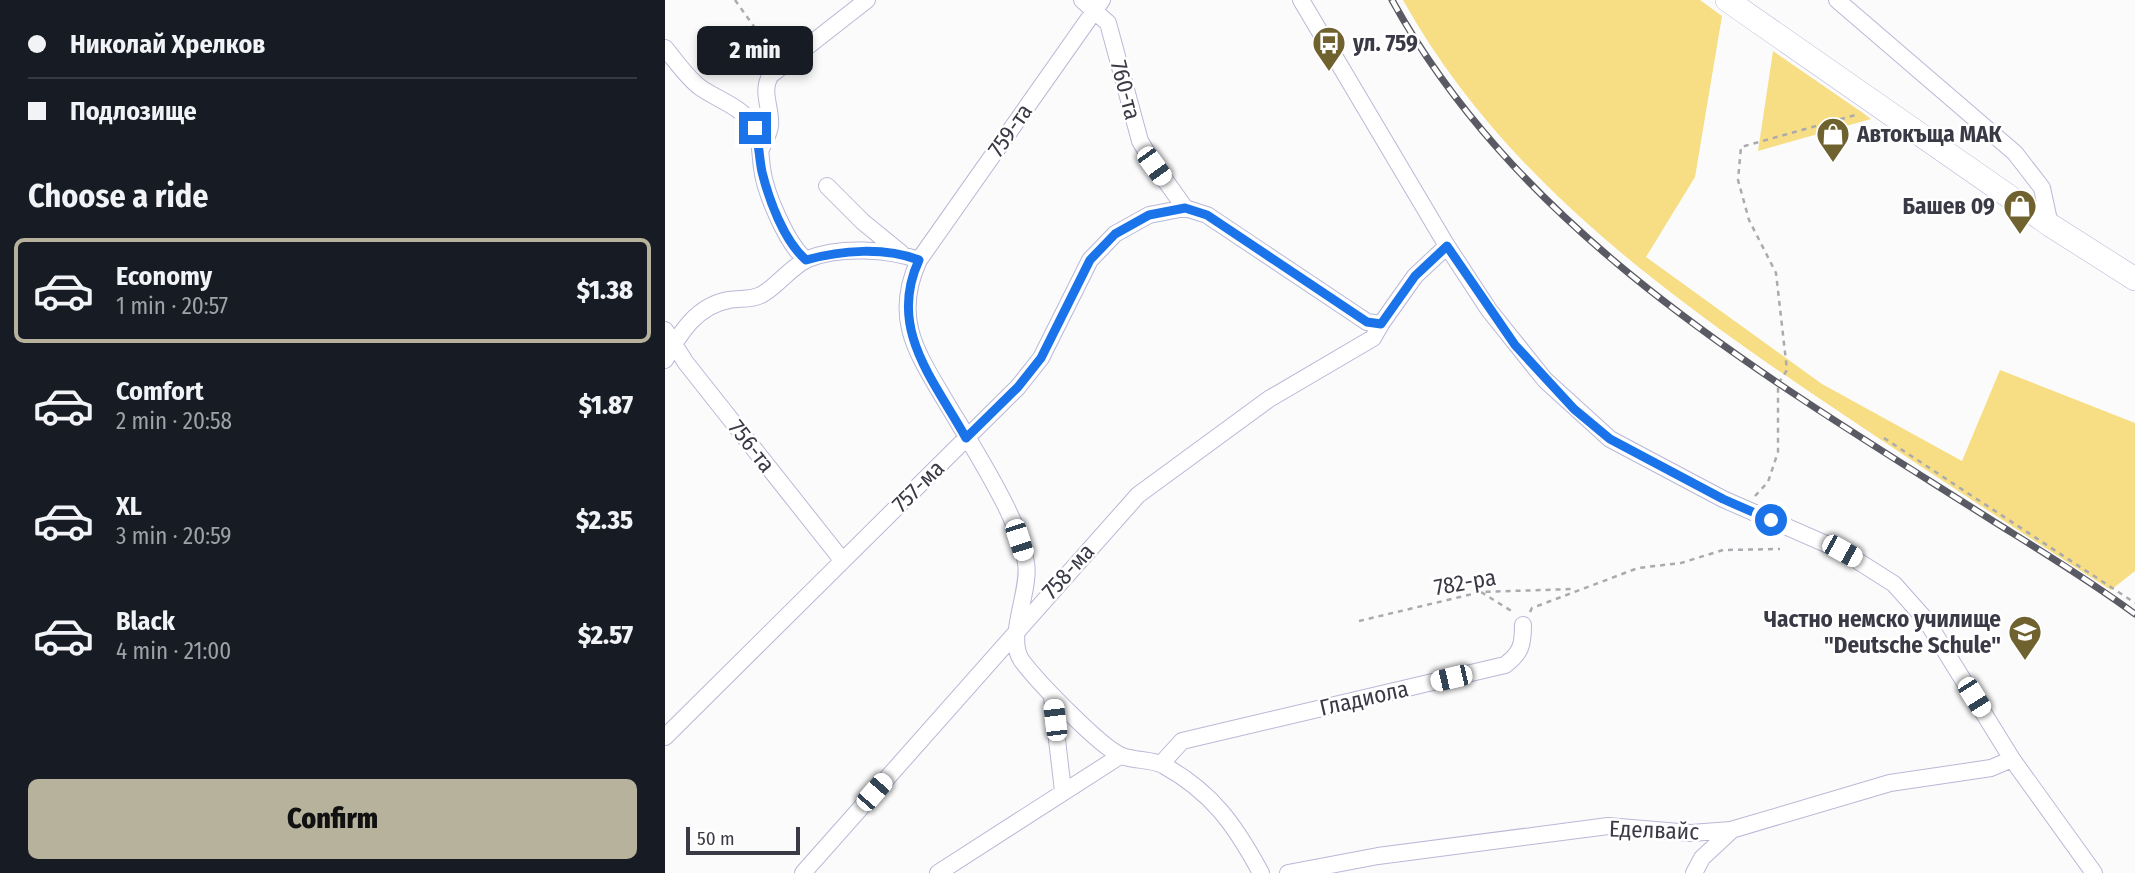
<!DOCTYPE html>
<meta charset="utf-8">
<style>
body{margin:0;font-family:"Fira Sans Condensed",sans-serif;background:#20242c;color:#f1f3f6;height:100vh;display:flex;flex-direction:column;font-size:26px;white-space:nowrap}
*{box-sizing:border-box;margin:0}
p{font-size:23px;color:#9ea1a6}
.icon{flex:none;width:38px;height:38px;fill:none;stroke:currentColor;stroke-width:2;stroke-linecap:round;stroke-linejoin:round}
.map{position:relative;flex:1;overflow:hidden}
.details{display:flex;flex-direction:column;background:#171b24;width:665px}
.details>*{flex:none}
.hud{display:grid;align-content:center;height:154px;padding:0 28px;background:#171b24}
.scale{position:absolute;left:21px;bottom:18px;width:114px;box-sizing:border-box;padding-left:7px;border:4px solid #3a3a46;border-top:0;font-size:19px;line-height:24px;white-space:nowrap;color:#3a3a46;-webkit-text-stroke:5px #fff;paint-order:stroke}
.end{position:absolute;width:32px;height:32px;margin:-16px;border:9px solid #1a73e8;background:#fff;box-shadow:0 0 0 4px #fff}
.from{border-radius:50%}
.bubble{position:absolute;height:49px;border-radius:10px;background:#171b24;box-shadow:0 4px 10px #0003;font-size:23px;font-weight:800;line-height:49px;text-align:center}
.car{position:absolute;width:21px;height:42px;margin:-21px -10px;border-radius:9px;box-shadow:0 0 5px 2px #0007;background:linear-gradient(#fff 24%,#345 0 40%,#fff 0 76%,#345 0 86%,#fff 0)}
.hud b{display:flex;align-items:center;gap:24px;height:66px;font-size:26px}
.hud b+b{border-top:2px solid #363941}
.hud i{width:18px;height:18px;background:#f1f3f6}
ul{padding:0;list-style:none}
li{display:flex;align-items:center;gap:21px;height:105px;margin:0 14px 10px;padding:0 14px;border:4px solid transparent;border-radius:10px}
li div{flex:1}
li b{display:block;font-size:26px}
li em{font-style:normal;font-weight:800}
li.on{border-color:#b7b29c}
li>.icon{width:63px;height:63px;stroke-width:1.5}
h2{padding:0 28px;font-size:32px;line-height:84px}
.button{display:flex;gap:14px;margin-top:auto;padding:14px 28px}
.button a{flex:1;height:80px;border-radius:10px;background:#b7b29c;color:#111;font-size:28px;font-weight:800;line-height:80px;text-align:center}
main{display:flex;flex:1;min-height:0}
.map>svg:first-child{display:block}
</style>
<main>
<section class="details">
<div class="hud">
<b><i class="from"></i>Николай Хрелков</b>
<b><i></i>Подлозище</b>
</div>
<h2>Choose a ride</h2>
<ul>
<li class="on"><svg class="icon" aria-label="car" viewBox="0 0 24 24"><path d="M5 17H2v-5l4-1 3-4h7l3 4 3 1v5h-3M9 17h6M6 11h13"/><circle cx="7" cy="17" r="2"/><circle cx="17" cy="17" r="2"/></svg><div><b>Economy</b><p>1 min · 20:57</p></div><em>$1.38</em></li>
<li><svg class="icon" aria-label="car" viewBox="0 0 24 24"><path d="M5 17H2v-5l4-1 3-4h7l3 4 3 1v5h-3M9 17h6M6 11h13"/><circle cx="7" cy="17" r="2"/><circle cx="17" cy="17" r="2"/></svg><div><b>Comfort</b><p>2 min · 20:58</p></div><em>$1.87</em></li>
<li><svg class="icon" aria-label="car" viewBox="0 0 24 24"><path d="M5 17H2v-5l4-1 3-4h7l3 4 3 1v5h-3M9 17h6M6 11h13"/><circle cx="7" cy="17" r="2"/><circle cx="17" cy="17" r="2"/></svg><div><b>XL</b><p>3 min · 20:59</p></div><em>$2.35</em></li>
<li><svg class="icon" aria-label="car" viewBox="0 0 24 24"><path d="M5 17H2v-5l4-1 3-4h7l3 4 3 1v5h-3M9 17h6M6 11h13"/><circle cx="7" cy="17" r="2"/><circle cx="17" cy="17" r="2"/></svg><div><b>Black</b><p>4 min · 21:00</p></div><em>$2.57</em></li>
</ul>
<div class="button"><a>Confirm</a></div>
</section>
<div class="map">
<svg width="1470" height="873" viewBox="0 0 1470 873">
<rect width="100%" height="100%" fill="#fbfbfb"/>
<!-- green -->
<path fill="#f7de84" d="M738 0H1035L1057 16 1030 177 981 257 1157 384 1297 461 1335 370 1470 423V571L1446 590C1355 532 1265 473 1176 413 1009 301 838 180 738 0Z
M1108 51 1198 113 1206 119 1093 151Z"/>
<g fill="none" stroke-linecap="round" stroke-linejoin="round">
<defs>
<path id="minor" d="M417 0 443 23 475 141 490 166 520 208 542 215 702 322 716 324 750 276 782 246
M437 0 254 260C228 316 250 350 278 397 300 434 329 479 346 517 352 530 359 549 361 563 366 591 340 638 357 661 372 681 436 748 457 756 470 761 486 759 498 765 547 792 570 825 596 873
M636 0 782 246 824 310 880 380 945 439 1058 499 1177 551 1229 584 1261 620 1347 759 1429 873
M1172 0 1350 153 1377 188 1385 225
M0 48C11 61 22 78 36 88 55 101 76 106 88 126 96 140 95 154 97 168 100 193 122 244 141 260
M96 149C99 142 104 134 105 126 107 109 95 91 106 75L202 0
M162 186 198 222 236 253
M0 330 21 363 177 560
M0 360C14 334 32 305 64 300 75 298 86 300 96 295 113 286 125 267 143 259 174 246 224 249 254 260
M387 697 398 791
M0 737 353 387 376 358 425 260 450 234 484 215 520 208
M496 764 517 741 840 665C856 653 858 645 858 625
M138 873 473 495 604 399 708 338 716 324
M273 873 455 756
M623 873 713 856 943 826 1026 833 1066 830 1225 783 1326 768 1347 759
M1029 873 1037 858 1066 831"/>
<path id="highway" d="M1062 0 1385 225 1470 279"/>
</defs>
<!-- minor casing -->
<use href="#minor" stroke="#b9b8d7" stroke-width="18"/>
<!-- highway casing -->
<use href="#highway" stroke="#b9b8d7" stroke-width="24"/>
<!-- path -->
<path stroke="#aaaaaf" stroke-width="2.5" stroke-dasharray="5 5" stroke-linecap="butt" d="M70 0 95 35V65
M1219 438 1470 603
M1090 496 1103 482 1113 452V384L1122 370 1111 273 1084 220 1073 180 1076 147 1194 114
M816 592 848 612
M865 612 867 608 973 568 1016 563 1058 550 1115 549
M694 621 816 592 908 589"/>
<!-- minor -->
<use href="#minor" stroke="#fff" stroke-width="16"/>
<!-- highway -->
<use href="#highway" stroke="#fff" stroke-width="23"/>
<defs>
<path id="rail" d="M727 0C859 239 1105 379 1328 521 1376 551 1424 580 1470 614"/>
</defs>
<!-- rail casing -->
<use href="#rail" stroke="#5a5a64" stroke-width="7"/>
<!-- rail -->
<use href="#rail" stroke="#fff" stroke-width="4.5" stroke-dasharray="13" stroke-linecap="butt"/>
</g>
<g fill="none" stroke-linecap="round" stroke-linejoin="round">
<!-- route -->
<path stroke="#1a73e8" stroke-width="9" d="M90 128C94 143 94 157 97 172 104 200 119 241 141 260 177 250 219 247 254 260 222 329 269 380 301 438L353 387 376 358 425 260 450 234 484 215 520 208 542 215 702 322 716 324 750 276 782 246 850 345 909 409 945 439 1058 499 1106 520"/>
</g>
<!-- icons -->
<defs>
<symbol id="bus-pin" viewBox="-11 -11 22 30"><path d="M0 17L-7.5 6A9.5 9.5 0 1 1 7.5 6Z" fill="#70622f" stroke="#fff"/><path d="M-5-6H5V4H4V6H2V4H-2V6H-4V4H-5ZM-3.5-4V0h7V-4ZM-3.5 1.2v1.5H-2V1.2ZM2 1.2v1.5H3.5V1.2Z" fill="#fff"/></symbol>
<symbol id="shop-pin" viewBox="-11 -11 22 30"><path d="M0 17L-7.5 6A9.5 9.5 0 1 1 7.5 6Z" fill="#70622f" stroke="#fff"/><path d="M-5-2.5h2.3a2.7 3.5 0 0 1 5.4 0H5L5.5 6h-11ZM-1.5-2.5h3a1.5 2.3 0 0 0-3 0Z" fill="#fff"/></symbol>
<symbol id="school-pin" viewBox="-11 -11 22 30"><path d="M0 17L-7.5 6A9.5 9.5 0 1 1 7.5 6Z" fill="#70622f" stroke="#fff"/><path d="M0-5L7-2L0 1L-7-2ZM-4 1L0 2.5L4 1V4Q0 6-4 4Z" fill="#fff"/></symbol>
</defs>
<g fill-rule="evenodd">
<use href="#bus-pin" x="645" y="24" width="38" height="52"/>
<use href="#shop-pin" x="1149" y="115" width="38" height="52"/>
<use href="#shop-pin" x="1336" y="187" width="38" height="52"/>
<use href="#school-pin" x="1341" y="613" width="38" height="52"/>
</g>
<g text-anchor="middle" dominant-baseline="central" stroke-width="5" stroke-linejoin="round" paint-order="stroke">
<!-- poi labels -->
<g font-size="23" font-weight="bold" fill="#3a3a46" stroke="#fff" text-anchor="start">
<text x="688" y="43">ул. 759</text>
<text x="1192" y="134">Автокъща МАК</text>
<text x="1330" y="206" text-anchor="end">Башев 09</text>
<text x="1336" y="619" text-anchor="end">Частно немско училище<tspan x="1336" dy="26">"Deutsche Schule"</tspan></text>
</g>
<!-- street labels -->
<g font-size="23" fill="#3a3a46" stroke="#fff">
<text transform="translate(461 90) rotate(75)">760-та</text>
<text transform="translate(345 130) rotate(-55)">759-та</text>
<text transform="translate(87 446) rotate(52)">756-та</text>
<text transform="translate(253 486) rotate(-45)">757-ма</text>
<text transform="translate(403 571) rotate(-48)">758-ма</text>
<text transform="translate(800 582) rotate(-10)">782-ра</text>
<text transform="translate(699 698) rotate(-13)">Гладиола</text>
<text transform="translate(989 830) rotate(2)">Еделвайс</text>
</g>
</g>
</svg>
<div class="scale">50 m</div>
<i class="end from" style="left:1106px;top:520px"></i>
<i class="end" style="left:90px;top:128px"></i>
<div class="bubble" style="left:32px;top:26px;width:116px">2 min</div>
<i class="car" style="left:489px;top:166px;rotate:144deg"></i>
<i class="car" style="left:354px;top:540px;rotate:162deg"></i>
<i class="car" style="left:1177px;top:551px;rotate:119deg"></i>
<i class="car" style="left:786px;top:678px;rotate:257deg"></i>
<i class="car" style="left:1309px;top:697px;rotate:148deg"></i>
<i class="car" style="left:390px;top:720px;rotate:353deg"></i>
<i class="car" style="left:209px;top:792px;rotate:41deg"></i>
</div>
</main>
